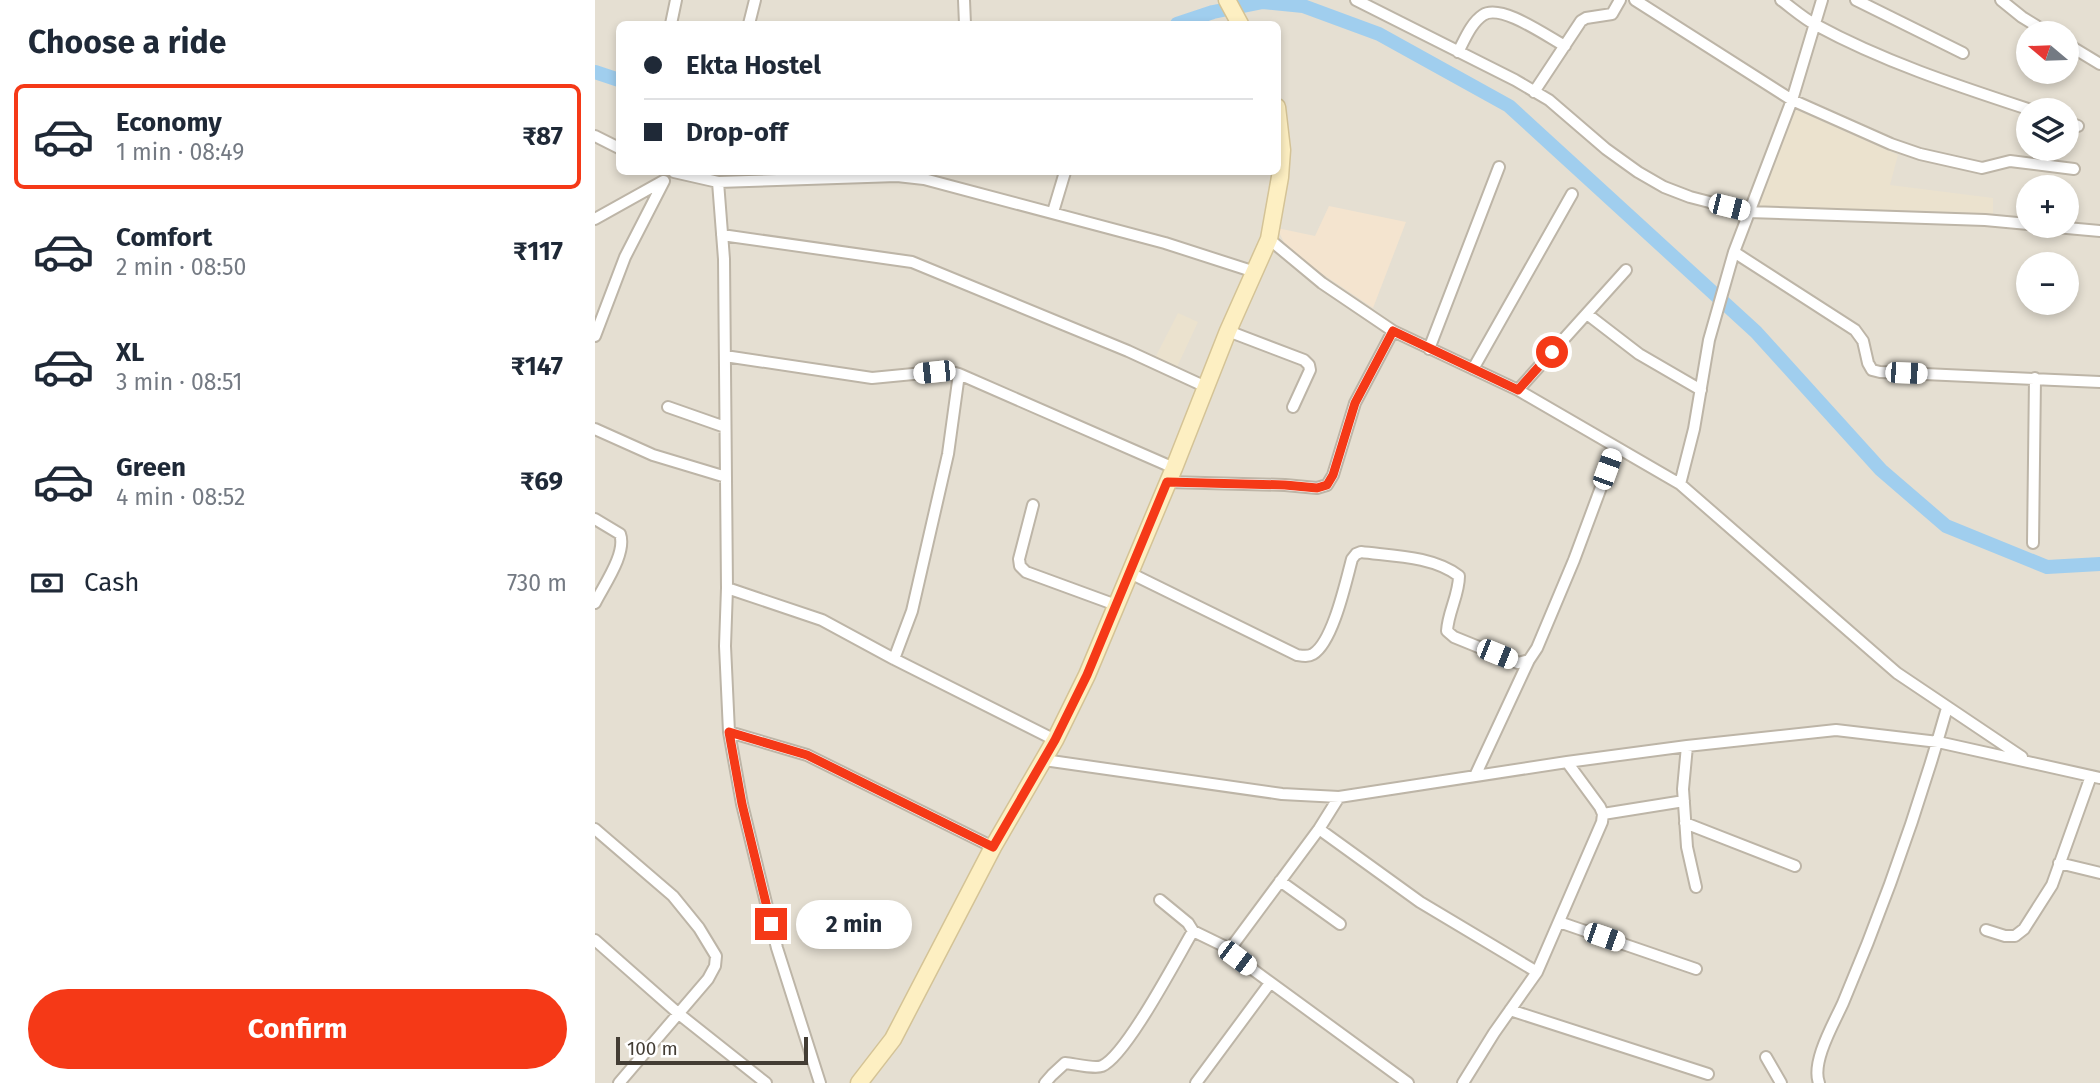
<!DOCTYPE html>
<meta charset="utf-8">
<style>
body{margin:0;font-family:"Fira Sans",sans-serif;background:#f2f2f3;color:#1f2937;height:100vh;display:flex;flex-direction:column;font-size:26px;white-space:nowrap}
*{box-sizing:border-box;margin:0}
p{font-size:23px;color:#747a83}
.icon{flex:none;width:38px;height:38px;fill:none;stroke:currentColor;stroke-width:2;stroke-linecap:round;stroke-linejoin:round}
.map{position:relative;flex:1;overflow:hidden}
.details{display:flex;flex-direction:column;background:#fff;width:595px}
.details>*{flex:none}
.guide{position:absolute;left:21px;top:21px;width:665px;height:154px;border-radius:10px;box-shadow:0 4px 10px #0003;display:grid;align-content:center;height:154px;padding:0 28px;background:#fff}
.needle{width:46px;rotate:289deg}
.fabs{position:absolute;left:1421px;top:21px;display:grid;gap:14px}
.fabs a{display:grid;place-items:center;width:63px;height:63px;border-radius:50%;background:#fff;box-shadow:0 4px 10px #0003;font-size:35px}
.scale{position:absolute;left:21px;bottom:18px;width:192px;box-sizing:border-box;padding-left:7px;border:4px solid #433d34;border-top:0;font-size:19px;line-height:24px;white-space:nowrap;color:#433d34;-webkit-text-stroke:5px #fff;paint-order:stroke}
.end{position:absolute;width:32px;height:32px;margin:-16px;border:9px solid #f53917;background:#fff;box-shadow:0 0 0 4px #fff}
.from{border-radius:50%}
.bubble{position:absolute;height:49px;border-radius:24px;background:#fff;box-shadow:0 4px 10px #0003;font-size:23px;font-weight:700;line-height:49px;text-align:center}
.car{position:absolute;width:21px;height:42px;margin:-21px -10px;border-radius:9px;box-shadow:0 0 5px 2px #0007;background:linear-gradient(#fff 24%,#345 0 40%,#fff 0 76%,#345 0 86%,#fff 0)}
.guide b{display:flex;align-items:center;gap:24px;height:66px;font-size:26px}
.guide b+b{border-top:2px solid #e0e1e3}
.guide i{width:18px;height:18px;background:#1f2937}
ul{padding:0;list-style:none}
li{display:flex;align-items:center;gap:21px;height:105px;margin:0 14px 10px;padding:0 14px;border:4px solid transparent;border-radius:10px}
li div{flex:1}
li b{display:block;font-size:26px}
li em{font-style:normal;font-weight:700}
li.current{border-color:#f53917}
li>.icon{width:63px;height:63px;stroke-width:1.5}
h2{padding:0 28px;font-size:32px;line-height:84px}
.pay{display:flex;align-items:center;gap:18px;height:77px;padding:0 28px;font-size:26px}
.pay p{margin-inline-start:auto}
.cta{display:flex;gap:14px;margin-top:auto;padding:14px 28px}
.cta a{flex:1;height:80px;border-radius:42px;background:#f53917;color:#fff;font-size:28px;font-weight:700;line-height:80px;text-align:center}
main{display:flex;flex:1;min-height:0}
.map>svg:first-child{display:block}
</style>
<main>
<section class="details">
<h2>Choose a ride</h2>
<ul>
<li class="current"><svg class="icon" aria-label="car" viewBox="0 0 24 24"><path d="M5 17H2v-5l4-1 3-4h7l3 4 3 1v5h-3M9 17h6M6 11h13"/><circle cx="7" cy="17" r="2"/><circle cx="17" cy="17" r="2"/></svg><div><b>Economy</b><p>1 min · 08:49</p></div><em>₹87</em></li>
<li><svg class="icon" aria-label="car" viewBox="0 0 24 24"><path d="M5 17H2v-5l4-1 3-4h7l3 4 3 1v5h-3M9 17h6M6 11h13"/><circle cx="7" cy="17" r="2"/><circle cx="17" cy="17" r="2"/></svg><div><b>Comfort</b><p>2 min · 08:50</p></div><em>₹117</em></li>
<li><svg class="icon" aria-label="car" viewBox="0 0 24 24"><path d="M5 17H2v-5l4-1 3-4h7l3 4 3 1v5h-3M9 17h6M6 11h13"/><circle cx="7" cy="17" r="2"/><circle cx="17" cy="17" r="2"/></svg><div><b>XL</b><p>3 min · 08:51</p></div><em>₹147</em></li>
<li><svg class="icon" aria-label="car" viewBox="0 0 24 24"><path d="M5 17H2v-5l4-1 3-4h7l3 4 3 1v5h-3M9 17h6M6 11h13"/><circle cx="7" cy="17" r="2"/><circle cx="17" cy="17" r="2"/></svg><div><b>Green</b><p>4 min · 08:52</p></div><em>₹69</em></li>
</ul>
<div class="pay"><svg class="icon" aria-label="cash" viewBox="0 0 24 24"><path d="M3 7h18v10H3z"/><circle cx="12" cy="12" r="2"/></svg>Cash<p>730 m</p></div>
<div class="cta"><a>Confirm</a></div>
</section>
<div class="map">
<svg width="1505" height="1083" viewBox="0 0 1505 1083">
<rect width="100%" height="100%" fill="#f1ede4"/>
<!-- residential -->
<path fill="#e5dfd2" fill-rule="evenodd" d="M0 0H1505V1083H0ZM24 24H682V172H24ZM1433 33H1472V72H1433ZM1433 110H1472V149H1433ZM1433 187H1472V226H1433ZM1433 264H1472V303H1433Z"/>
<!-- commercial -->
<path fill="#f4e4cf" d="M734 206 811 222 778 308 693 251 682 228 720 236Z"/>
<!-- education -->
<path fill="#ebe2ce" d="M1199 109 1303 155 1295 185 1398 198V218L1162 206Z
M583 313 603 322 582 367 560 358Z"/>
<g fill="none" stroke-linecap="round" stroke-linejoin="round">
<!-- canal -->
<path stroke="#a0ceee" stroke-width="14" d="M582 24 618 12 668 2 708 6 784 34 914 106 1161 332 1286 470 1351 526 1452 567 1505 564
M0 72 24 80"/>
<defs>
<path id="street" d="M369 0 370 24
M761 0 920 80 954 100 1011 149 1043 172 1069 187 1095 197 1153 212 1390 220 1433 224
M1040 0 1197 100 1296 144 1325 154 1387 168 1415 161 1479 169
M1186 0C1197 8 1208 18 1221 25 1289 62 1363 86 1436 110
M1261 0 1368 53
M1406 0 1427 17 1453 33
M76 24 81 0
M154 24 160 0
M1472 44 1505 64
M863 52C870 39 876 23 888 15 906 3 953 37 970 46
M939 92 986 21 991 18 1017 14 1025 0
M1472 122 1483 126
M0 136 24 148
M79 172 123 182 129 259 132 588 130 646 134 732 147 804 182 948 225 1083
M123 182 302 176 329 179 570 243 660 272
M458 212 470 172
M0 219 68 181
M1450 226 1505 231
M127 235 317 262 533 351 611 387
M674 239 727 283 798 331 923 390 1085 484 1302 673 1427 757
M1139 252 1260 330 1268 341 1273 363 1277 370 1285 372 1505 382
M992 314 1044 354 1106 390
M633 331 709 360 714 365 715 370 698 407
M0 336 30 257 69 181
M834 349 904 167
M130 356 277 378 339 372 353 371 364 374 579 468
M878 369 977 194
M923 390 1031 270
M73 407 130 427
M0 429 58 455 131 477
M572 482 690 485 722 488 732 485 738 475 760 403 798 331
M1085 484 1099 429 1114 340 1139 252 1197 100 1227 0
M438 505 424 559 425 566 431 572 521 605
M0 519 25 534C32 553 9 585 0 603
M1438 543 1440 378
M535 573 702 655C708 656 713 657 718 654 738 642 751 581 757 559L761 554 766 552C798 556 838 556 864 576 864 595 853 612 852 631L859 637 923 663 934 660 942 648 979 560 1021 447
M132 588 227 620 299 659 460 740
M299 659 317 611 353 454 364 374
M134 732 212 755 398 847
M1092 746 1088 789 1092 847 1101 887
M449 760 687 794 744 797 972 762 1092 746 1241 730 1343 742 1505 778
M880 776 934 660
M1008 814 1089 801
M1090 823 1200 866
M0 829 78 896 104 928 121 956 120 966 113 979 24 1083
M724 829 825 902 942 972
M1464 863 1505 873
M685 881 745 924
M565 900 593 923 598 931 635 949 642 958 813 1083
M964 922 1101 969
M1391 930 1410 936H1420L1429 929 1457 885 1496 776
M0 940 84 1014 171 1083
M635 949 724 829 744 797
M915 1010 1113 1074
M1171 1057 1186 1083
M450 1083 457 1075 470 1063C480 1064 500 1069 507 1066 531 1056 582 958 598 931
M601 1083 675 983
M868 1083 899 1033 942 972 1007 822 1008 814 1005 807 972 762
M1224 1083C1216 1062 1239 1023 1248 1003 1288 909 1324 807 1352 708"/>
<path id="secondary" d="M632 0 645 24
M264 1083 298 1039 398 847 460 740 492 675 579 468 633 331 674 239 685 177 687 150 682 107"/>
</defs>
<!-- street casing -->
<use href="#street" stroke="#bdb5a7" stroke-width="14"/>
<!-- secondary casing -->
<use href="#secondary" stroke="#d4c396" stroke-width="19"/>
<!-- street -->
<use href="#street" stroke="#fff" stroke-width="10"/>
<!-- secondary -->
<use href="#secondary" stroke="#fdefc2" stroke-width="16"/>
</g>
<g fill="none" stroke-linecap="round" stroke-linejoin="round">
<!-- route -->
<path stroke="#f53917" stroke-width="9" d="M176 924 147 804 134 732 212 755 398 847 460 740 492 675 572 482 690 485 722 488 732 485 738 475 760 403 798 331 923 390 957 352"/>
</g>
</svg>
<div class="fabs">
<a><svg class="needle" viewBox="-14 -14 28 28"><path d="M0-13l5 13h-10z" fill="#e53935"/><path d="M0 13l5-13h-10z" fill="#747a83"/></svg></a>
<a><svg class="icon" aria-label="layers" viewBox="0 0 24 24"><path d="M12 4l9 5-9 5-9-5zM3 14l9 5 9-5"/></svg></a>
<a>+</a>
<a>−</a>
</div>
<div class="scale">100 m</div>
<i class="end from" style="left:957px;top:352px"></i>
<i class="end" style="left:176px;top:924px"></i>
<div class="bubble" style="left:201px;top:900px;width:116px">2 min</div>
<i class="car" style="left:1134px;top:207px;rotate:104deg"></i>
<i class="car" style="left:339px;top:372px;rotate:264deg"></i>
<i class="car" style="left:1311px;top:373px;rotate:92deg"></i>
<i class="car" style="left:1012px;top:469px;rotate:20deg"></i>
<i class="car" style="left:902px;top:654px;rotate:112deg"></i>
<i class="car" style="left:1009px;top:937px;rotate:109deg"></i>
<i class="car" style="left:642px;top:958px;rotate:127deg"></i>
<div class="guide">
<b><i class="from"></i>Ekta Hostel</b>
<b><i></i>Drop-off</b>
</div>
</div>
</main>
